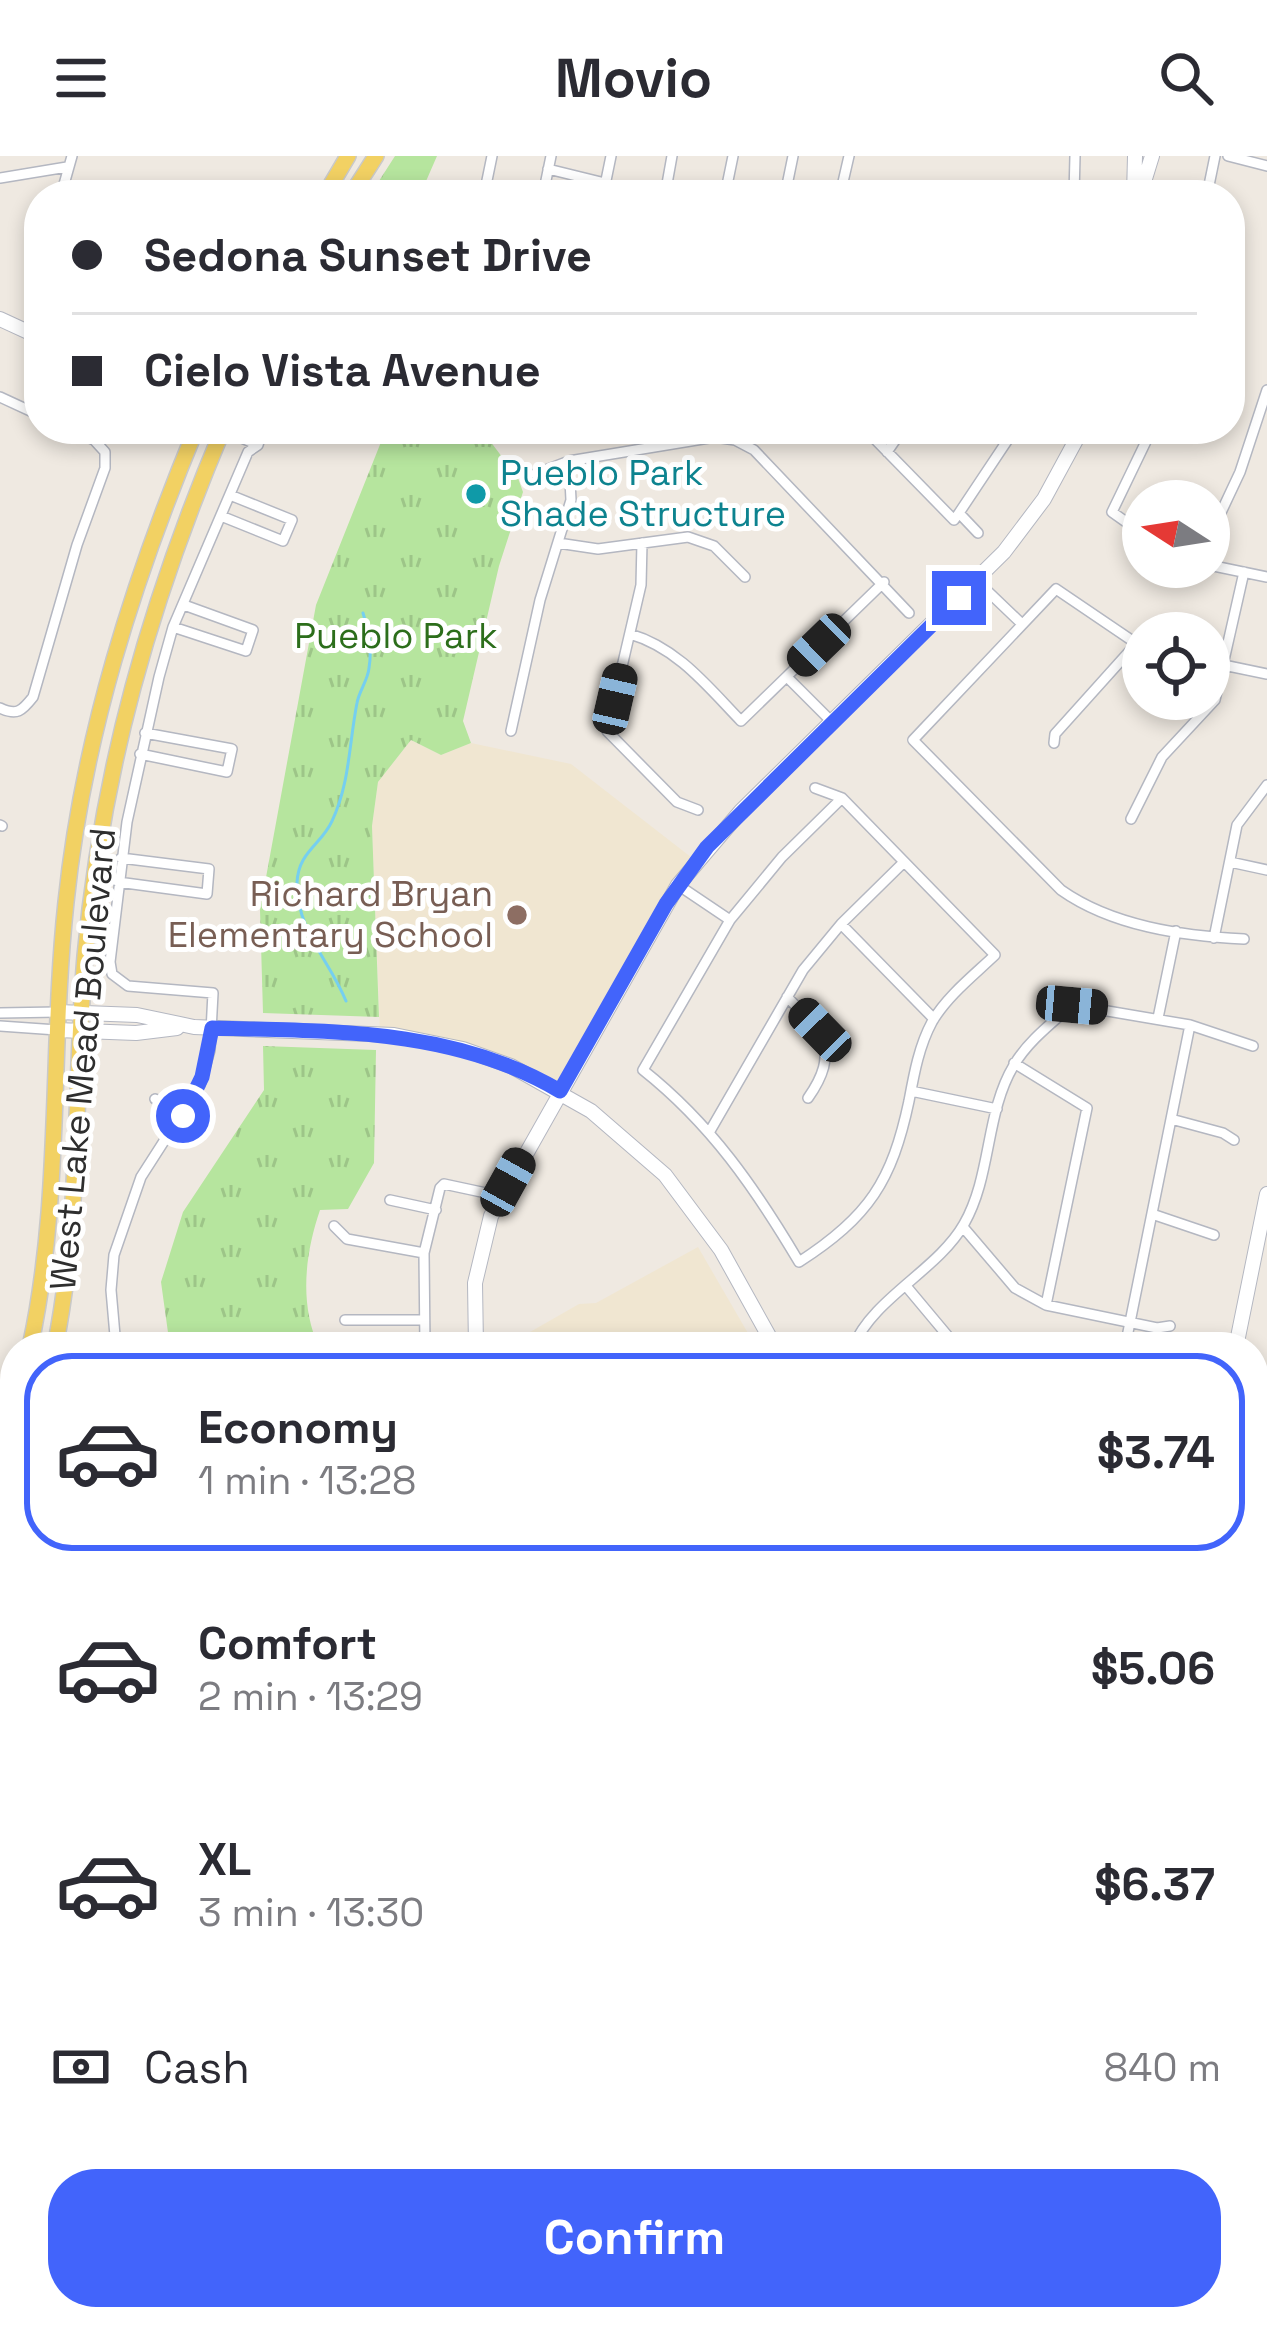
<!DOCTYPE html>
<meta charset="utf-8">
<style>
body{margin:0;font-family:"Space Grotesk",sans-serif;background:#f2f2f3;color:#2b2b33;height:100vh;display:flex;flex-direction:column;font-size:45px;white-space:nowrap}
*{box-sizing:border-box;margin:0}
p{font-size:39px;color:#7c7c81}
.icon{flex:none;width:66px;height:66px;fill:none;stroke:currentColor;stroke-width:2;stroke-linecap:round;stroke-linejoin:round}
.map{position:relative;flex:1;overflow:hidden}
.sheet{position:absolute;left:0px;top:1176px;width:1269px;height:999px;display:flex;flex-direction:column;background:#fff;border-radius:48px 48px 0 0;box-shadow:0 6px 18px #0003}
.sheet>*{flex:none}
.top-card{position:absolute;left:24px;top:24px;width:1221px;height:264px;border-radius:48px;box-shadow:0 6px 18px #0003;display:grid;align-content:center;height:264px;padding:0 48px;background:#fff}
.needle{width:78px;rotate:282deg}
.tools{position:absolute;left:1122px;top:324px;display:grid;gap:24px}
.tools a{display:grid;place-items:center;width:108px;height:108px;border-radius:50%;background:#fff;box-shadow:0 6px 18px #0003;font-size:60px}
.end{position:absolute;width:54px;height:54px;margin:-27px;border:15px solid #4264fb;background:#fff;box-shadow:0 0 0 6px #fff}
.from{border-radius:50%}
.car{position:absolute;width:36px;height:72px;margin:-36px -18px;border-radius:15px;box-shadow:0 0 9px 3px #0007;background:linear-gradient(#222 24%,#8ab4d8 0 40%,#222 0 76%,#8ab4d8 0 86%,#222 0)}
.top-card b{display:flex;align-items:center;gap:42px;height:114px;font-size:45px}
.top-card b+b{border-top:3px solid #e1e1e2}
.top-card i{width:30px;height:30px;background:#2b2b33}
ul{padding:21px 0 0;list-style:none}
li{display:flex;align-items:center;gap:36px;height:198px;margin:0 24px 18px;padding:0 24px;border:6px solid transparent;border-radius:48px}
li div{flex:1}
li b{display:block;font-size:45px}
li em{font-style:normal;font-weight:800}
li.selected{border-color:#4264fb}
li>.icon{width:108px;height:108px;stroke-width:1.5}
.pay{display:flex;align-items:center;gap:30px;height:132px;padding:0 48px;font-size:45px}
.pay p{margin-inline-start:auto}
.cta{display:flex;gap:24px;margin-top:auto;padding:24px 48px}
.cta a{flex:1;height:138px;border-radius:48px;background:#4264fb;color:#fff;font-size:48px;font-weight:800;line-height:138px;text-align:center}
header{display:flex;justify-content:space-between;align-items:center;height:156px;padding:0 48px;background:#fff;font-size:54px;font-weight:800}
.map>svg:first-child{display:block}
</style>
<header><svg class="icon" aria-label="menu" viewBox="0 0 24 24"><path d="M4 6h16M4 12h16M4 18h16"/></svg>Movio<svg class="icon" aria-label="search" viewBox="0 0 24 24"><circle cx="10" cy="10" r="6"/><path d="M15 15l6 6"/></svg></header>
<div class="map">
<svg width="1267" height="2174" viewBox="0 0 1267 2174">
<defs>
<pattern id="grass-tufts" width="24" height="20" patternUnits="userSpaceOnUse" patternTransform="scale(3)"><rect width="24" height="20" fill="#b6e59e"/><path d="M3 7l-1-3M5 7V3M7 7l1-3M15 17l-1-3M17 17v-4M19 17l1-3" fill="none" stroke="#9dc588"/></pattern>
</defs>
<rect width="100%" height="100%" fill="#efe9e1"/>
<!-- education -->
<path fill="#f0e6d1" d="M411 584 441 599 471 587 571 608 696 705 560 935 511 910 380 878 372 670 378 626Z
M698 1091 756 1191H492L523 1180 579 1148 596 1147Z
M15 2053V2160H222L216 2174H0V2055Z"/>
<!-- grass -->
<path fill="url(#grass-tufts)" d="M395 0H437L420 39H370Z
M381 273H481L518 322 523 336 499 410 463 565 471 587 441 599 411 584 378 626 372 670 379 861 263 857 260 754 316 449 383 281Z
M263 890 376 894 374 1007 348 1053 320 1054C305 1098 299 1148 319 1191H170L161 1126 183 1056 264 934Z
M222 2160H404L378 2174H216Z"/>
<g fill="none" stroke-linecap="round" stroke-linejoin="round">
<!-- stream -->
<path stroke="#75cff0" stroke-width="3" d="M346 845C329 803 297 776 297 727 298 696 321 689 332 665 350 627 349 587 357 547 359 535 368 524 369 512 372 494 369 475 363 457"/>
<defs>
<path id="street" d="M1228 0 1267 10
M548 13 605 27
M0 22 67 11
M842 29 883 39
M666 31 705 39
M61 39 72 0
M484 39 492 0
M543 39 551 0
M603 39 611 0
M665 39 672 0
M725 39 733 0
M785 39 793 0
M840 39 849 0
M1074 39 1075 0
M1207 39 1215 0
M29 176 39 153
M0 241 39 259
M865 273 954 364 959 357 978 377
M1123 273 1149 282
M223 274 258 289
M887 296 903 273
M535 318 569 305 715 281 735 284 754 294 909 457
M959 357 1015 273
M221 360 283 385 292 364 230 339
M1143 378 1112 356 1152 273
M1209 382 1240 316 1267 234
M558 387 598 393 688 381 714 390 745 421
M642 387 641 429 607 575 677 646 698 654
M1209 409 1267 421
M977 425 1022 468
M173 471 246 495 253 474 184 449
M630 478C678 492 708 531 741 565L884 426
M1143 492 1056 433 913 584 1061 734C1112 770 1182 780 1244 783
M1209 506 1267 518
M787 521 832 566
M0 552C17 560 22 555 33 541L77 389 105 312V296L94 284 70 273
M511 575 540 444 571 344 569 305
M1054 587 1055 578 1135 489
M140 598 227 616 232 593 145 577
M815 632 842 642 995 799C974 819 947 840 932 866 919 890 914 918 909 945 892 1025 869 1061 799 1106 755 1032 711 968 643 914L730 764 782 701 842 642
M1131 663 1162 601 1215 544 1244 416
M0 669 2 670
M1230 706 1267 714
M118 726 207 738 209 713 121 702
M678 729 730 764
M841 768 934 863
M1214 782 1237 669 1267 629
M787 841C822 876 841 895 808 942
M0 857 58 856
M1158 862 1176 775
M0 870 57 874
M1014 907 1087 952 1046 1149
M911 935 997 953
M155 943 183 960
M1171 963 1223 977 1234 984
M710 975 803 814 841 768 904 706
M390 1044 436 1054
M1152 1058 1214 1079
M334 1070 347 1083 424 1097
M963 1071 1015 1132 1046 1149 1157 1172 1170 1170
M906 1130 957 1191
M345 1164H422
M116 1191 111 1134 114 1099 141 1021 200 929 210 894 213 837 128 830 112 818 110 806 127 666 159 521 173 471 248 296 258 289 263 273
M425 1191 424 1097 440 1032 444 1028 500 1040
M853 1191C873 1142 938 1114 964 1068 992 1019 985 957 1014 909 1028 885 1052 867 1072 849L1190 869 1253 890
M1125 1191 1190 869
M1254 1429 1267 1364
M0 1574 15 1542
M0 1706 15 1720
M1254 1732 1267 1734
M1254 1843 1267 1845
M0 1854 15 1877
M1254 1948 1267 1951
M0 2000 15 1998
M1254 2072 1267 2011
M1254 2092 1267 2093
M864 2160 869 2174
M933 2160 952 2166 962 2174
M802 2174 835 2160"/>
<path id="secondary" d="M1134 39 1135 0
M1140 39 1152 0
M0 163 39 181
M58 856 137 859 194 871 394 879 463 893 511 910 591 955 665 1019 721 1094 775 1191
M57 874 136 877 177 872
M476 1191 475 1127 491 1060 678 729 741 655 1004 396 1044 343 1082 273
M1236 1191 1267 1038
M1254 2132 1267 2134
M1254 2150 1267 2153
M594 2160 600 2174
M1034 2174 1037 2160"/>
<path id="primary" d="M325 39 348 0
M351 39 376 0
M30 1191C62 1045 50 894 66 746 83 581 133 425 196 273
M55 1191C81 1062 74 930 85 800 102 613 150 446 223 273
M0 1319 15 1261
M0 1404 15 1354"/>
</defs>
<!-- street casing -->
<use href="#street" stroke="#b4b7c1" stroke-width="12"/>
<!-- secondary casing -->
<use href="#secondary" stroke="#b4b7c1" stroke-width="16"/>
<!-- primary casing -->
<use href="#primary" stroke="#c9c9c9" stroke-width="18"/>
<!-- street -->
<use href="#street" stroke="#fff" stroke-width="9"/>
<!-- secondary -->
<use href="#secondary" stroke="#fff" stroke-width="14"/>
<!-- primary -->
<use href="#primary" stroke="#f2d163" stroke-width="15"/>
</g>
<g fill="none" stroke-linecap="round" stroke-linejoin="round">
<!-- route -->
<path stroke="#4264fb" stroke-width="15" d="M183 960 202 921 212 872C331 875 454 872 560 935L666 748 707 691 959 442"/>
</g>
<!-- markers -->
<circle fill="#0f9aa8" stroke="#fff" stroke-width="4.5" cx="476" cy="338" r="12"/>
<circle fill="#8d6e63" stroke="#fff" stroke-width="4.5" cx="517" cy="759" r="12"/>
<g text-anchor="middle" dominant-baseline="central" stroke-width="10" stroke-linejoin="round" paint-order="stroke">
<!-- culture labels -->
<g font-size="36" fill="#0d838f" stroke="#fff" text-anchor="start">
<text x="500" y="317">Pueblo Park<tspan x="500" dy="41">Shade Structure</tspan></text>
</g>
<!-- park labels -->
<g font-size="36" fill="#2c6e1b" stroke="#fff">
<text x="396" y="480">Pueblo Park</text>
</g>
<!-- education labels -->
<g font-size="36" fill="#785e54" stroke="#fff" text-anchor="end">
<text x="493" y="738">Richard Bryan<tspan x="493" dy="41">Elementary School</tspan></text>
</g>
<!-- street labels -->
<g font-size="36" fill="#2e2e2e" stroke="#fff">
<text transform="translate(83 903) rotate(-85)">West Lake Mead Boulevard</text>
</g>
</g>
</svg>
<div class="tools">
<a><svg class="needle" viewBox="-14 -14 28 28"><path d="M0-13l5 13h-10z" fill="#e53935"/><path d="M0 13l5-13h-10z" fill="#7c7c81"/></svg></a>
<a><svg class="icon" aria-label="locate" viewBox="0 0 24 24"><circle cx="12" cy="12" r="6"/><path d="M12 2v4M12 18v4M2 12h4M18 12h4"/></svg></a>
</div>
<i class="end from" style="left:183px;top:960px"></i>
<i class="end" style="left:959px;top:442px"></i>
<i class="car" style="left:819px;top:489px;rotate:226deg"></i>
<i class="car" style="left:615px;top:543px;rotate:13deg"></i>
<i class="car" style="left:1072px;top:849px;rotate:95deg"></i>
<i class="car" style="left:820px;top:874px;rotate:316deg"></i>
<i class="car" style="left:508px;top:1026px;rotate:29deg"></i>
<div class="top-card">
<b><i class="from"></i>Sedona Sunset Drive</b>
<b><i></i>Cielo Vista Avenue</b>
</div>
<section class="sheet">
<ul>
<li class="selected"><svg class="icon" aria-label="car" viewBox="0 0 24 24"><path d="M5 17H2v-5l4-1 3-4h7l3 4 3 1v5h-3M9 17h6M6 11h13"/><circle cx="7" cy="17" r="2"/><circle cx="17" cy="17" r="2"/></svg><div><b>Economy</b><p>1 min · 13:28</p></div><em>$3.74</em></li>
<li><svg class="icon" aria-label="car" viewBox="0 0 24 24"><path d="M5 17H2v-5l4-1 3-4h7l3 4 3 1v5h-3M9 17h6M6 11h13"/><circle cx="7" cy="17" r="2"/><circle cx="17" cy="17" r="2"/></svg><div><b>Comfort</b><p>2 min · 13:29</p></div><em>$5.06</em></li>
<li><svg class="icon" aria-label="car" viewBox="0 0 24 24"><path d="M5 17H2v-5l4-1 3-4h7l3 4 3 1v5h-3M9 17h6M6 11h13"/><circle cx="7" cy="17" r="2"/><circle cx="17" cy="17" r="2"/></svg><div><b>XL</b><p>3 min · 13:30</p></div><em>$6.37</em></li>
</ul>
<div class="pay"><svg class="icon" aria-label="cash" viewBox="0 0 24 24"><path d="M3 7h18v10H3z"/><circle cx="12" cy="12" r="2"/></svg>Cash<p>840 m</p></div>
<div class="cta"><a>Confirm</a></div>
</section>
</div>
